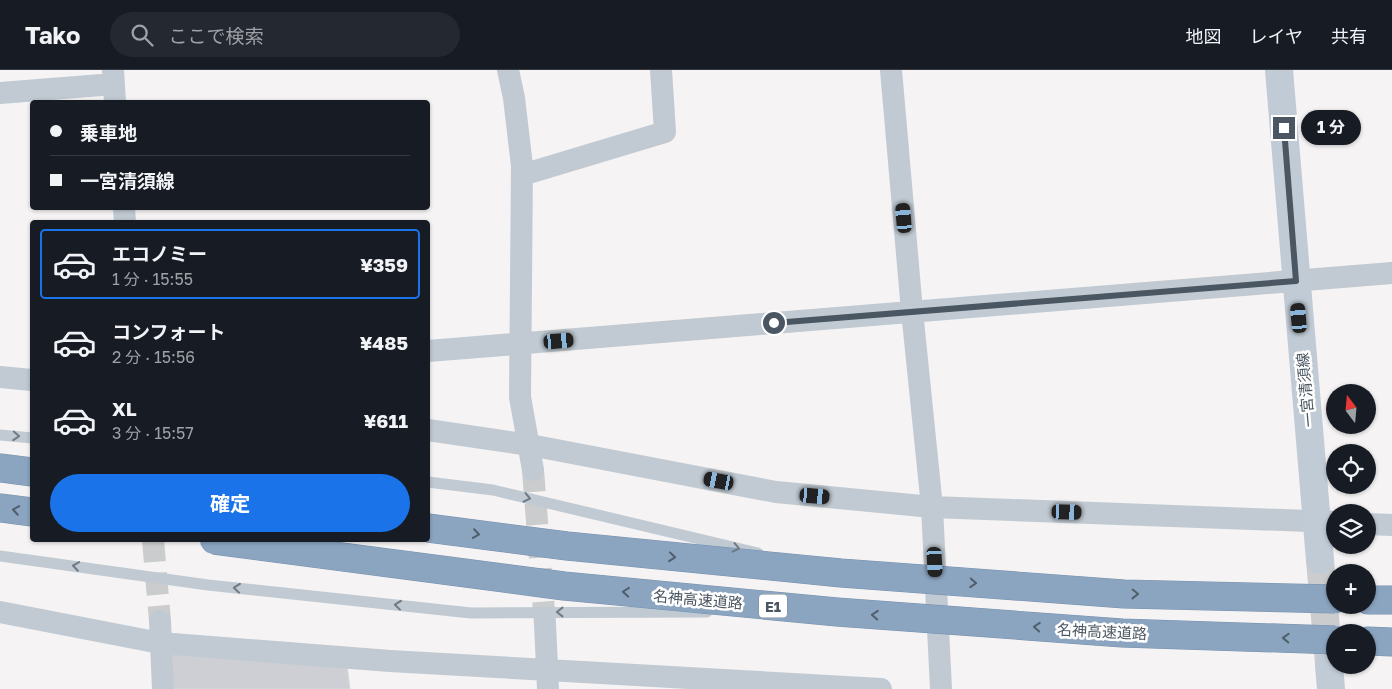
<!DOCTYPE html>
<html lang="ja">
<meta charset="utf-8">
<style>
body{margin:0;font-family:"Golos Text","Noto Sans JP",sans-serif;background:#242831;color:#f1f3f6;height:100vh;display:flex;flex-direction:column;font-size:19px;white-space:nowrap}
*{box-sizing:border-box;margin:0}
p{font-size:16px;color:#9ea1a6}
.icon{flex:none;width:28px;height:28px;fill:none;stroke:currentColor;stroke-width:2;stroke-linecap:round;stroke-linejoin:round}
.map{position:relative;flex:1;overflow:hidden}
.drawer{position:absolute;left:30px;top:150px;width:400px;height:322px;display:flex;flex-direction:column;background:#171b24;border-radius:5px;box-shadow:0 1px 4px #0004}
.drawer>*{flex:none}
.top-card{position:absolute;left:30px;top:30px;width:400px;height:110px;border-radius:5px;box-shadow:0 1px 4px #0004;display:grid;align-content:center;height:110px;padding:0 20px;background:#171b24}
.needle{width:32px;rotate:344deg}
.controls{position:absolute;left:1326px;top:314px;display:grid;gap:10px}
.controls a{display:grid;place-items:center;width:50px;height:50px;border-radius:50%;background:#171b24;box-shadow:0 1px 4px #0004;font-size:25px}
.end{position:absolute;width:22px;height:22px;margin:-11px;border:6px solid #4a5661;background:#fff;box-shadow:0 0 0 2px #fff}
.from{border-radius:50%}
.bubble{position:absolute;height:35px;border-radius:18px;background:#171b24;box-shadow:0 1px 4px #0004;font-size:16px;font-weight:700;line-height:35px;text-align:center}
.car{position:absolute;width:15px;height:30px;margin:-15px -8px;border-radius:6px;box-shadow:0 0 4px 1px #0007;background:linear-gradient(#222 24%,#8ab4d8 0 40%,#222 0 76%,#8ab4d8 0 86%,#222 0)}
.top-card b{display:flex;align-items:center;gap:18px;height:48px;font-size:19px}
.top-card b+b{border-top:1px solid #363941}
.top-card i{width:12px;height:12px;background:#f1f3f6}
ul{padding:9px 0 0;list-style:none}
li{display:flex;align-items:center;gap:15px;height:70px;margin:0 10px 8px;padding:0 10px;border:2px solid transparent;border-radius:5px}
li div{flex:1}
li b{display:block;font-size:19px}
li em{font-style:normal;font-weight:700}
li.current{border-color:#1a73e8}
li>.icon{width:45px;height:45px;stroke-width:1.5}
.primary-button{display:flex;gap:10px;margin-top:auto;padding:10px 20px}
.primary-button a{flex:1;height:58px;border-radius:30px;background:#1a73e8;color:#fff;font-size:20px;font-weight:700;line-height:58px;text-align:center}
header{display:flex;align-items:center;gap:30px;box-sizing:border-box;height:70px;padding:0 25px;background:#171b24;border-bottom:1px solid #363941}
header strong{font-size:24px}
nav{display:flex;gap:28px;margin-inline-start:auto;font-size:18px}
.search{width:350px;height:45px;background:#242831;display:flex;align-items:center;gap:12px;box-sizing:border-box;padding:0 18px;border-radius:28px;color:#9ea1a6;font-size:19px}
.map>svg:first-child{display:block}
</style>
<header>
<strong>Tako</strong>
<div class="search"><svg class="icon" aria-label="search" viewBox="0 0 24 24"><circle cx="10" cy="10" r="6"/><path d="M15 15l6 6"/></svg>ここで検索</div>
<nav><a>地図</a><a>レイヤ</a><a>共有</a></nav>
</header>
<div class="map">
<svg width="1392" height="619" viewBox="0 0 1392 619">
<rect width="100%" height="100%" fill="#f5f3f3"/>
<!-- building -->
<path fill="#cdcfd5" stroke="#d7d9de" d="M160 573 346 587 350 619H164Z"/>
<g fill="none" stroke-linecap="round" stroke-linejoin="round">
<!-- street-tunnel -->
<path stroke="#caccce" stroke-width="22" stroke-dasharray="22 11" stroke-linecap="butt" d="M533 400 545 554
M153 470 160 551"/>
<!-- secondary-tunnel -->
<path stroke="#caccce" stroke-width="28" stroke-dasharray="28 14" stroke-linecap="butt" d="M1320 490 1329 593"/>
<defs>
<path id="highway" d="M0 398 32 402
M0 438 32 442
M1368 530H1392
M1368 571 1392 572"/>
</defs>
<!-- highway casing -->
<use href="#highway" stroke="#7690ad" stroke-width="29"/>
<!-- lane -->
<path stroke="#c1cad2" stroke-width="11" d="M0 365 32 368
M428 412 493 420 758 483
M0 486 208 515 471 543 707 542"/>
<!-- street -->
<path stroke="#c1cad2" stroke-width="22" d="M113 0 115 32
M508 0 514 28 522 96 520 327 533 400
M891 0 912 241 932 437 941 619
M0 23 114 14
M522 105 665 62 661 0
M124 138 125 152
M428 281 1392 203
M0 307 32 310
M428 360 530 375 776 422 932 437 1335 452
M1368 454 1392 455
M0 542 160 573 390 591 881 619
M160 551 163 619
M545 554 548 619"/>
<!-- secondary -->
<path stroke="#c1cbd6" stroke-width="28" d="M1279 0 1320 490
M1329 595 1331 619"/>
<!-- highway -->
<use href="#highway" stroke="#8ba5c1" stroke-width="28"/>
<defs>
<path id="highway-bridge" d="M428 458 567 476 841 503 1124 524 1335 529
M214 470 564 516 837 542 1122 563 1335 570"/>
</defs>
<!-- highway-bridge casing -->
<use href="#highway-bridge" stroke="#7690ad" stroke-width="29" stroke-linecap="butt"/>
<!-- highway-bridge -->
<use href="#highway-bridge" stroke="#8ba5c1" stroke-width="28"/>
</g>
<!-- one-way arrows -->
<defs><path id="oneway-chevron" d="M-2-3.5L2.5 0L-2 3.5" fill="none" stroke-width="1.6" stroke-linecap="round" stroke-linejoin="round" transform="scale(1.25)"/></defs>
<g stroke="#6e7983">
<use href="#oneway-chevron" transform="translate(16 366) rotate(4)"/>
<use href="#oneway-chevron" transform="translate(527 428) rotate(13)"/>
<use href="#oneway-chevron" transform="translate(736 478) rotate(13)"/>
<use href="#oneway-chevron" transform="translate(76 496) rotate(-172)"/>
<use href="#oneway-chevron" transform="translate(237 518) rotate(-174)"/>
<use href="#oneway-chevron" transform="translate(398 535) rotate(-174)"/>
<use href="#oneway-chevron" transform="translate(560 542) rotate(180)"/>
</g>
<g stroke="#505e6b">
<use href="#oneway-chevron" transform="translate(16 440) rotate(-171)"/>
<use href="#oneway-chevron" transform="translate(476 464) rotate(8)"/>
<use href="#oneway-chevron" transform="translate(672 487) rotate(6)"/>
<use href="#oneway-chevron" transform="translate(973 513) rotate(4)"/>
<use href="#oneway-chevron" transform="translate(626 522) rotate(-175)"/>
<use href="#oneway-chevron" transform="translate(1135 524) rotate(1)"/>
<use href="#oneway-chevron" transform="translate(875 545) rotate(-176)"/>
<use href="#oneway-chevron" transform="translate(1037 557) rotate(-176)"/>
<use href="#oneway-chevron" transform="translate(1286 568) rotate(-178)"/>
</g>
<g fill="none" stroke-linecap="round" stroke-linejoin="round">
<!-- route -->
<path stroke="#4a5661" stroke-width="6" d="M774 253 1296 211 1284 58"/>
</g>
<g text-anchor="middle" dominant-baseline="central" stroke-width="5" stroke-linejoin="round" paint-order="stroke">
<!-- shield labels -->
<rect fill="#fff" stroke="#808990" stroke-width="1" x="759" y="524.5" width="28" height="23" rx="4"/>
<g font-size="14" font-weight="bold" fill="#4a5661">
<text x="773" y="536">E1</text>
</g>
<!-- street labels -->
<g font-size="15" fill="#4a5661" stroke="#fff">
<text transform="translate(1305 320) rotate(-95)">一宮清須線</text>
<text transform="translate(698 529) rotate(5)">名神高速道路</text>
<text transform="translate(1102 561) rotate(3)">名神高速道路</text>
</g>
</g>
</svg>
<div class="controls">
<a><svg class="needle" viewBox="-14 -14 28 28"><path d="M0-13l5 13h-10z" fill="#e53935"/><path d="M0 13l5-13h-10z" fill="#9ea1a6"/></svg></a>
<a><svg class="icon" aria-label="locate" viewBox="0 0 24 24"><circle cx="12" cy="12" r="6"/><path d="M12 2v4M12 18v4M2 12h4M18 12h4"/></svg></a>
<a><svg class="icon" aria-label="layers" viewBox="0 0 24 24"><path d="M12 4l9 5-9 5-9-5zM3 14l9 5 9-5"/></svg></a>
<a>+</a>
<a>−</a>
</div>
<i class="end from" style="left:774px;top:253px"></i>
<i class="end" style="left:1284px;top:58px"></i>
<div class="bubble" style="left:1301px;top:40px;width:60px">1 分</div>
<i class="car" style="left:904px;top:148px;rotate:355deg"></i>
<i class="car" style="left:1299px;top:248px;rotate:355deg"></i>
<i class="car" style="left:559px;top:271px;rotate:85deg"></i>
<i class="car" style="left:719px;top:411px;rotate:281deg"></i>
<i class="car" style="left:815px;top:426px;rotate:95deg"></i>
<i class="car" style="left:1067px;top:442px;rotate:92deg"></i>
<i class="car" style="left:935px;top:492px;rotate:177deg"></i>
<div class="top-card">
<b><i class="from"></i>乗車地</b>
<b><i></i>一宮清須線</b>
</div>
<section class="drawer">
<ul>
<li class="current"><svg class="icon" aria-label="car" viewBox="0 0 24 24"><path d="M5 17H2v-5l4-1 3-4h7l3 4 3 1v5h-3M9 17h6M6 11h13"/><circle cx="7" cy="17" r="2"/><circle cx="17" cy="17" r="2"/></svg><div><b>エコノミー</b><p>1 分 · 15:55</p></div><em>¥359</em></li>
<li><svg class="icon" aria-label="car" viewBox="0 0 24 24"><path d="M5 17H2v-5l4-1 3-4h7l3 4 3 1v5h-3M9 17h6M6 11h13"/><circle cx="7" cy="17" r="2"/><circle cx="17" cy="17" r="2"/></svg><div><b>コンフォート</b><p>2 分 · 15:56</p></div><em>¥485</em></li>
<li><svg class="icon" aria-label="car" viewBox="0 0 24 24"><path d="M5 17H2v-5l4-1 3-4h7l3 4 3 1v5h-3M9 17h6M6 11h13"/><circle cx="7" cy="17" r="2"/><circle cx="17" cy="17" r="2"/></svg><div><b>XL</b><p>3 分 · 15:57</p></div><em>¥611</em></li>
</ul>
<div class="primary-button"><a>確定</a></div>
</section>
</div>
